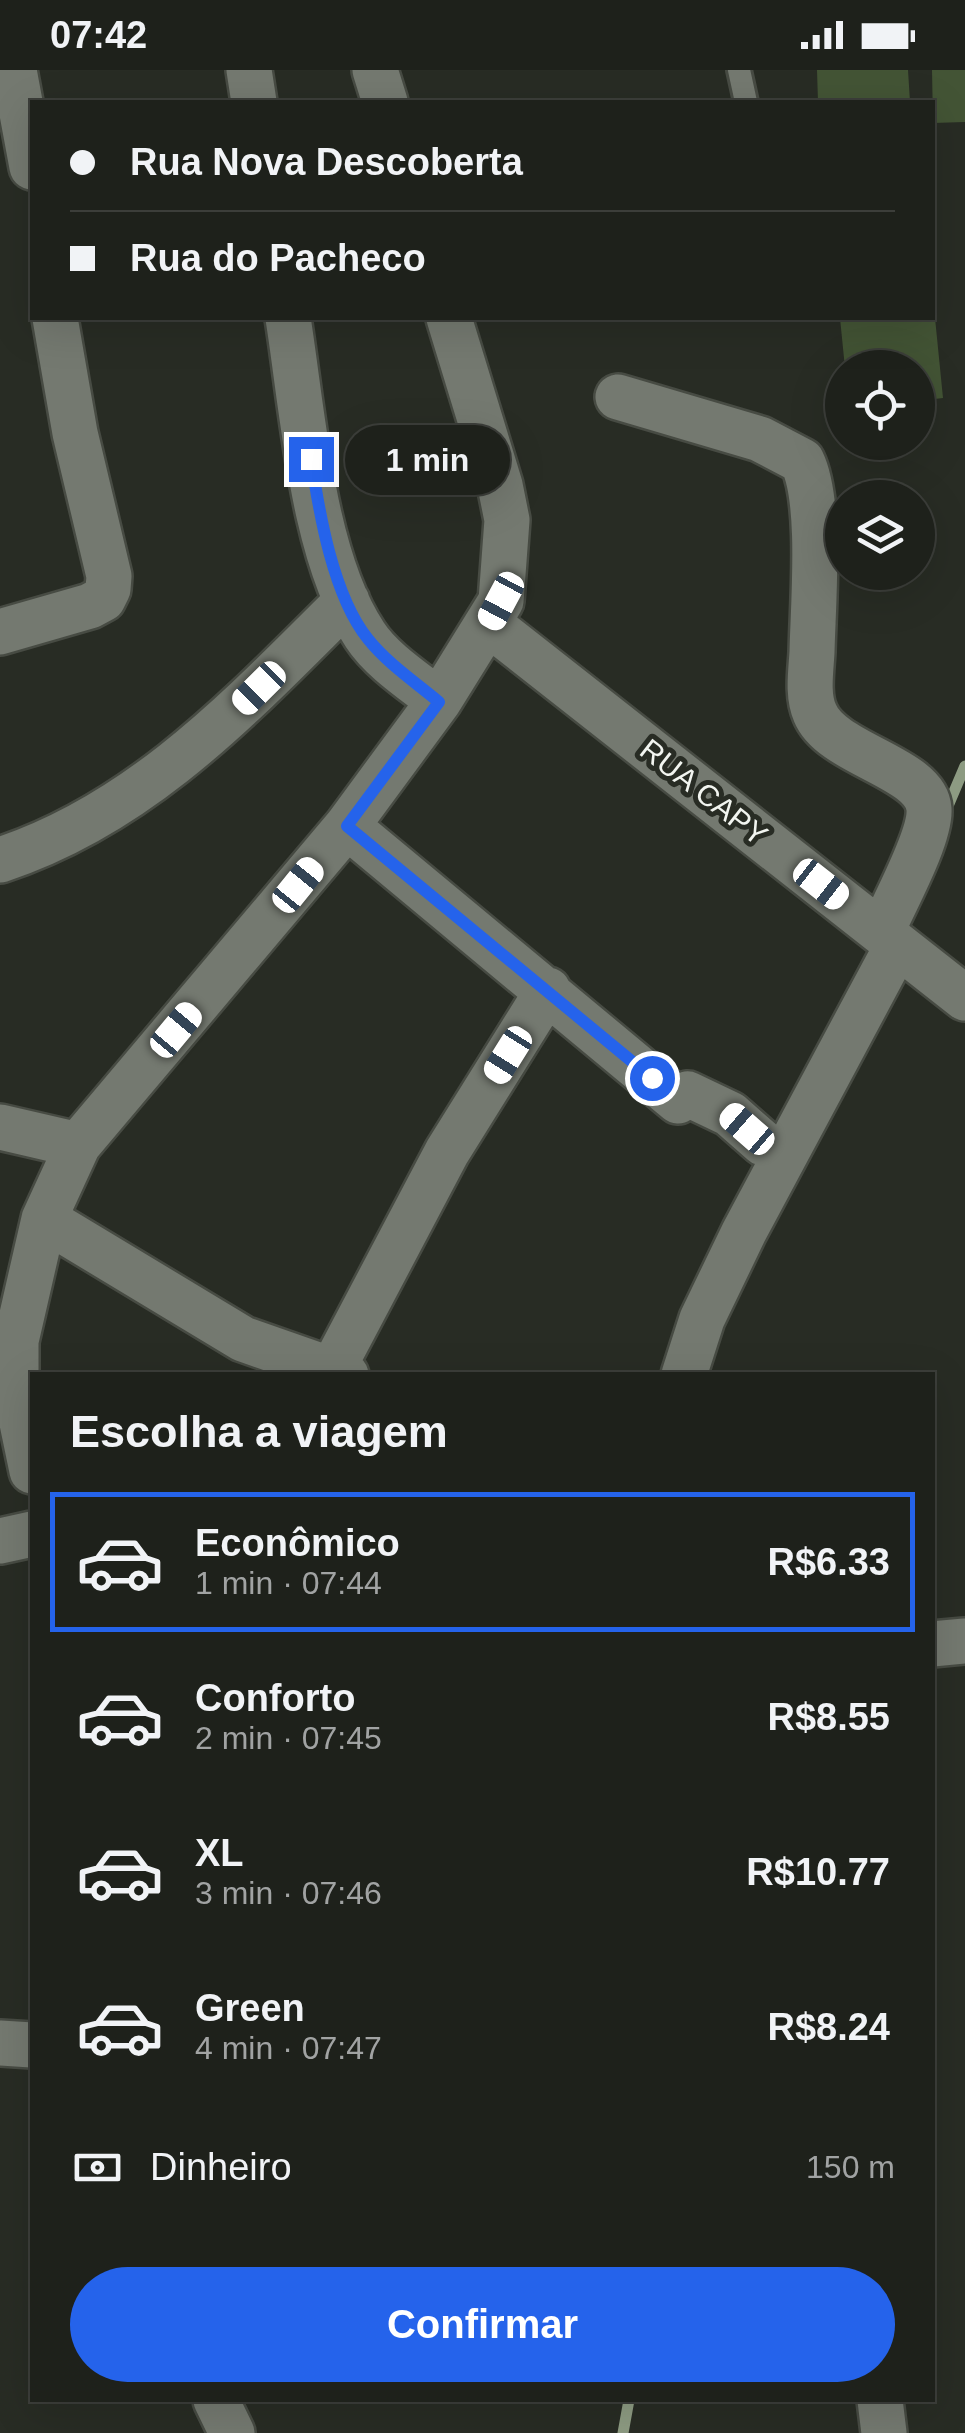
<!DOCTYPE html>
<html lang="pt">
<meta charset="utf-8">
<style>
body{margin:0;font-family:Helvetica,sans-serif;background:#2b2e28;color:#f1f3f6;height:100vh;display:flex;flex-direction:column;font-size:38px;white-space:nowrap}
*{box-sizing:border-box;margin:0}
p{font-size:32px;color:#a1a3a3}
.icon{flex:none;width:55px;height:55px;fill:none;stroke:currentColor;stroke-width:2;stroke-linecap:round;stroke-linejoin:round}
.map{position:relative;flex:1;overflow:hidden}
.side{position:absolute;left:30px;top:1302px;width:905px;height:1030px;display:flex;flex-direction:column;background:#1e211b;border-radius:0px;box-shadow:0 10px 40px #0002,0 0 0 2px #3c3e3a}
.side>*{flex:none}
.banner{position:absolute;left:30px;top:30px;width:905px;height:220px;border-radius:0px;box-shadow:0 10px 40px #0002,0 0 0 2px #3c3e3a;display:grid;align-content:center;height:220px;padding:0 40px;background:#1e211b}
.fabs{position:absolute;left:825px;top:280px;display:grid;gap:20px}
.fabs a{display:grid;place-items:center;width:110px;height:110px;border-radius:50%;background:#1e211b;box-shadow:0 10px 40px #0002,0 0 0 2px #3c3e3a;font-size:50px}
.end{position:absolute;width:45px;height:45px;margin:-22px;border:12px solid #2563eb;background:#fff;box-shadow:0 0 0 5px #fff}
.from{border-radius:50%}
.bubble{position:absolute;height:70px;border-radius:35px;background:#1e211b;box-shadow:0 10px 40px #0002,0 0 0 2px #3c3e3a;font-size:32px;font-weight:600;line-height:70px;text-align:center}
.car{position:absolute;width:30px;height:60px;margin:-30px -15px;border-radius:12px;box-shadow:0 0 8px 2px #0007;background:linear-gradient(#fff 24%,#345 0 40%,#fff 0 76%,#345 0 86%,#fff 0)}
.banner b{display:flex;align-items:center;gap:35px;height:95px;font-size:38px}
.banner b+b{border-top:2px solid #3c3e3a}
.banner i{width:25px;height:25px;background:#f1f3f6}
ul{padding:0;list-style:none}
li{display:flex;align-items:center;gap:30px;height:140px;margin:0 20px 15px;padding:0 20px;border:5px solid transparent;border-radius:0px}
li div{flex:1}
li b{display:block;font-size:38px}
li em{font-style:normal;font-weight:600}
li.active{border-color:#2563eb}
li>.icon{width:90px;height:90px;stroke-width:1.5}
h2{padding:0 40px;font-size:45px;line-height:120px}
.pay{display:flex;align-items:center;gap:25px;height:110px;padding:0 40px;font-size:38px}
.pay p{margin-inline-start:auto}
.button{display:flex;gap:20px;margin-top:auto;padding:20px 40px}
.button a{flex:1;height:115px;border-radius:60px;background:#2563eb;color:#fff;font-size:40px;font-weight:600;line-height:115px;text-align:center}
.status{display:flex;justify-content:space-between;align-items:center;height:70px;padding:0 50px;background:#1e211b;direction:ltr}
.status svg{height:28px;fill:currentColor}
.map>svg:first-child{display:block}
</style>
<div class="status"><b>07:42</b><svg viewBox="0 0 49 12"><path d="M0 12V9h3v3zM5 12V6h3v6zM10 12V3h3v9zM15 12V0h3v12zM26 1h20v11H26zM47 4h2v5h-2z"/></svg></div>
<div class="map">
<svg width="965" height="2363" viewBox="0 0 965 2363">
<rect width="100%" height="100%" fill="#282c24"/>
<g fill="none" stroke-linecap="round" stroke-linejoin="round">
<!-- stream -->
<path stroke="#8d9b82" stroke-width="11" d="M945 743 965 696
M623 2363 629 2330"/>
</g>
<!-- building -->
<path fill="#435435" d="M817 0H908L910 32H818Z
M932 0H965V52L933 53Z
M840 248H935L943 328 918 331V298H845Z"/>
<g fill="none" stroke-linecap="round" stroke-linejoin="round">
<defs>
<path id="lane" d="M739 0 746 32"/>
<path id="street" d="M14 0 32 97
M249 0 254 32
M375 0 385 32
M288 248C303 342 312 486 365 565 382 591 415 612 439 631
M618 327 760 369 802 391C822 432 813 534 812 582 811 601 807 625 815 643 832 685 926 697 929 739 931 767 894 833 882 861
M489 554 965 928
M0 562 90 536 103 529 108 519 109 506 75 363 55 248
M347 756 678 1031 688 1024 730 1044 763 1073
M0 790C143 743 243 634 347 531
M0 1057 78 1075
M44 1149 243 1269 346 1305
M332 1300 447 1082 548 920
M684 1305 702 1249 744 1162 897 876
M32 1401 16 1324V1271L44 1149 78 1075 347 756 439 631 501 531 507 450 500 415 449 248
M0 1471 32 1464
M932 1574 965 1571
M0 1973 32 1975
M216 2330 232 2363
M880 2330 884 2363"/>
</defs>
<!-- lane casing -->
<use href="#lane" stroke="#474b43" stroke-width="28"/>
<!-- street casing -->
<use href="#street" stroke="#474b43" stroke-width="50"/>
<!-- lane -->
<use href="#lane" stroke="#747970" stroke-width="22"/>
<!-- street -->
<use href="#street" stroke="#747970" stroke-width="45"/>
</g>
<g fill="none" stroke-linecap="round" stroke-linejoin="round">
<!-- route -->
<path stroke="#2563eb" stroke-width="12" d="M311 389C319 442 333 526 368 569 387 593 415 612 439 632L347 756 652 1008"/>
</g>
<g text-anchor="middle" dominant-baseline="central" stroke-width="10" stroke-linejoin="round" paint-order="stroke">
<!-- street labels -->
<g font-size="30" fill="#f2f5f0" stroke="#282c24">
<text transform="translate(704 722) rotate(38)">RUA CAPY</text>
</g>
</g>
</svg>
<div class="fabs">
<a><svg class="icon" aria-label="locate" viewBox="0 0 24 24"><circle cx="12" cy="12" r="6"/><path d="M12 2v4M12 18v4M2 12h4M18 12h4"/></svg></a>
<a><svg class="icon" aria-label="layers" viewBox="0 0 24 24"><path d="M12 4l9 5-9 5-9-5zM3 14l9 5 9-5"/></svg></a>
</div>
<i class="end from" style="left:652px;top:1008px"></i>
<i class="end" style="left:311px;top:389px"></i>
<div class="bubble" style="left:345px;top:355px;width:165px">1 min</div>
<i class="car" style="left:501px;top:531px;rotate:208deg"></i>
<i class="car" style="left:259px;top:618px;rotate:225deg"></i>
<i class="car" style="left:821px;top:814px;rotate:128deg"></i>
<i class="car" style="left:298px;top:815px;rotate:39deg"></i>
<i class="car" style="left:176px;top:960px;rotate:40deg"></i>
<i class="car" style="left:508px;top:985px;rotate:212deg"></i>
<i class="car" style="left:747px;top:1059px;rotate:311deg"></i>
<div class="banner">
<b><i class="from"></i>Rua Nova Descoberta</b>
<b><i></i>Rua do Pacheco</b>
</div>
<section class="side">
<h2>Escolha a viagem</h2>
<ul>
<li class="active"><svg class="icon" aria-label="car" viewBox="0 0 24 24"><path d="M5 17H2v-5l4-1 3-4h7l3 4 3 1v5h-3M9 17h6M6 11h13"/><circle cx="7" cy="17" r="2"/><circle cx="17" cy="17" r="2"/></svg><div><b>Econômico</b><p>1 min · 07:44</p></div><em>R$6.33</em></li>
<li><svg class="icon" aria-label="car" viewBox="0 0 24 24"><path d="M5 17H2v-5l4-1 3-4h7l3 4 3 1v5h-3M9 17h6M6 11h13"/><circle cx="7" cy="17" r="2"/><circle cx="17" cy="17" r="2"/></svg><div><b>Conforto</b><p>2 min · 07:45</p></div><em>R$8.55</em></li>
<li><svg class="icon" aria-label="car" viewBox="0 0 24 24"><path d="M5 17H2v-5l4-1 3-4h7l3 4 3 1v5h-3M9 17h6M6 11h13"/><circle cx="7" cy="17" r="2"/><circle cx="17" cy="17" r="2"/></svg><div><b>XL</b><p>3 min · 07:46</p></div><em>R$10.77</em></li>
<li><svg class="icon" aria-label="car" viewBox="0 0 24 24"><path d="M5 17H2v-5l4-1 3-4h7l3 4 3 1v5h-3M9 17h6M6 11h13"/><circle cx="7" cy="17" r="2"/><circle cx="17" cy="17" r="2"/></svg><div><b>Green</b><p>4 min · 07:47</p></div><em>R$8.24</em></li>
</ul>
<div class="pay"><svg class="icon" aria-label="cash" viewBox="0 0 24 24"><path d="M3 7h18v10H3z"/><circle cx="12" cy="12" r="2"/></svg>Dinheiro<p>150 m</p></div>
<div class="button"><a>Confirmar</a></div>
</section>
</div>
